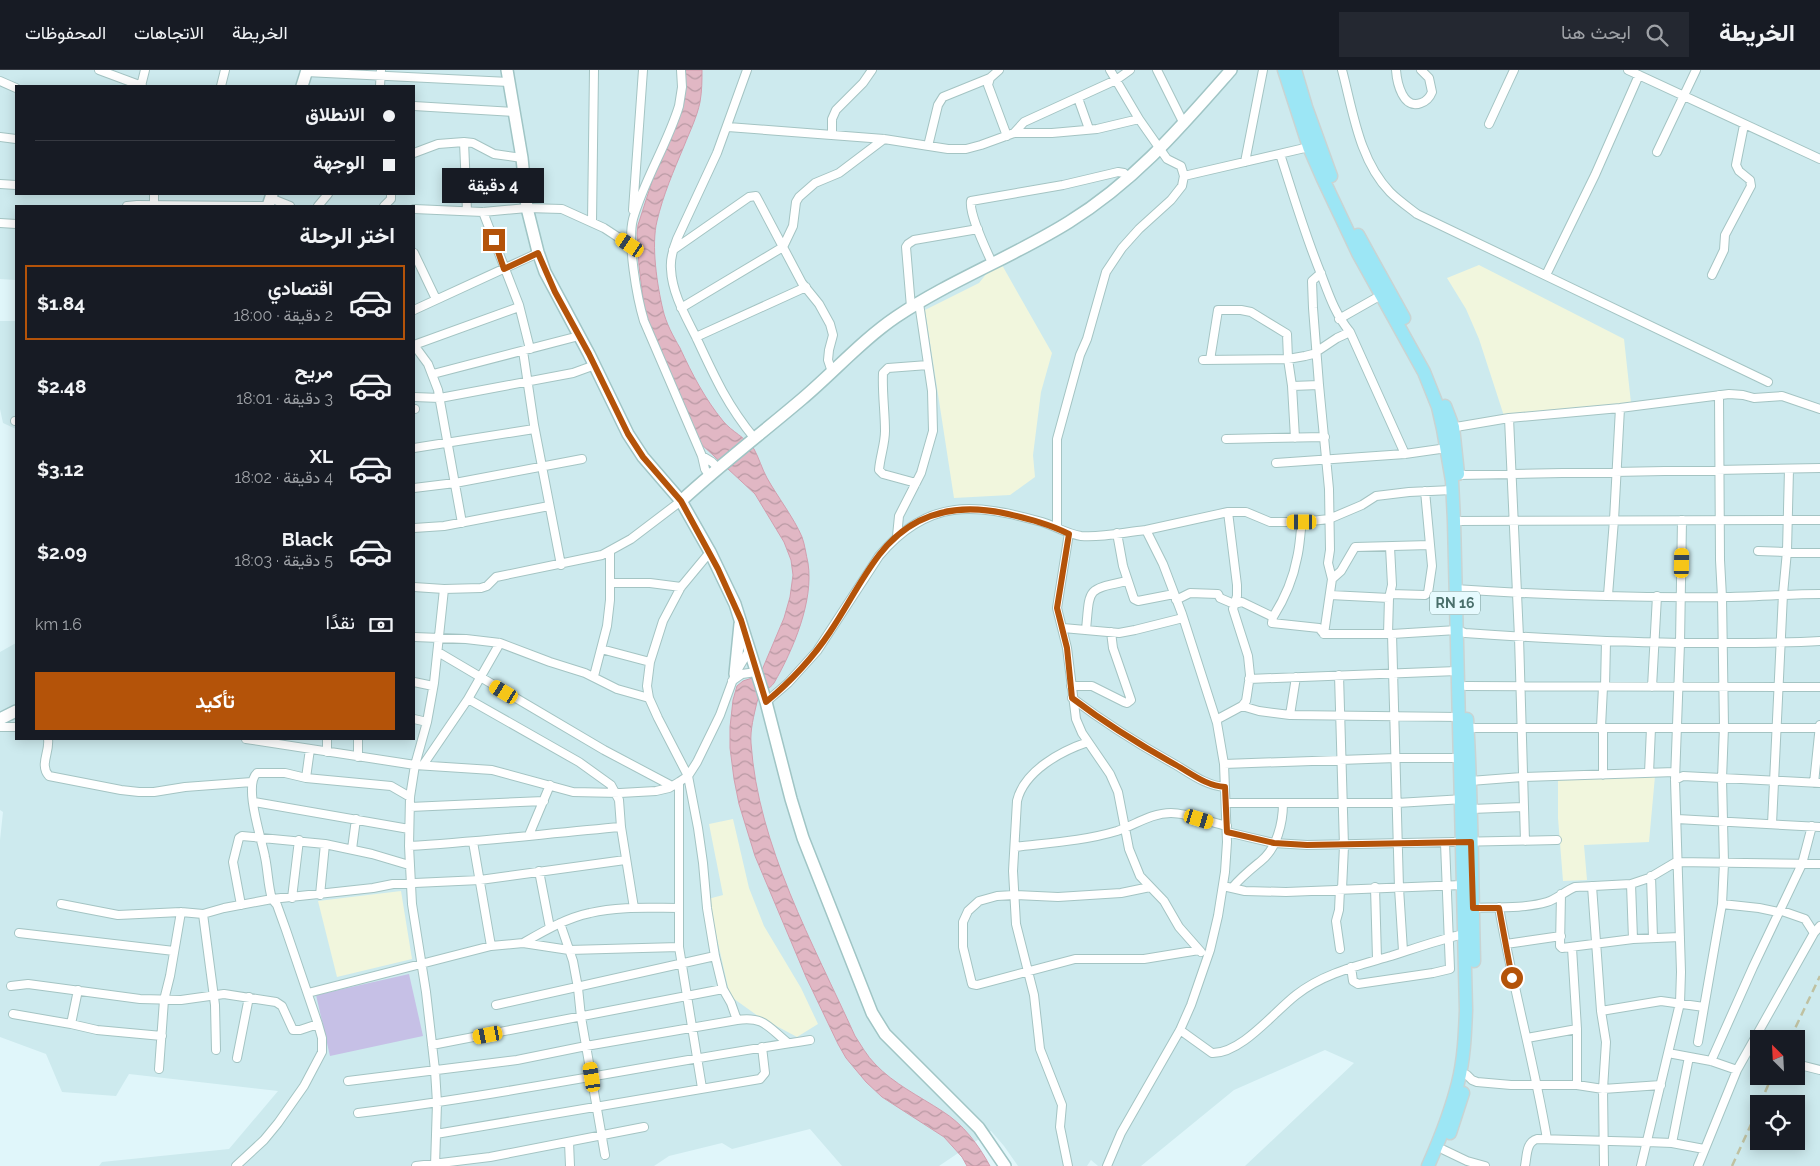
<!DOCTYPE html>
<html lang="ar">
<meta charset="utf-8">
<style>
body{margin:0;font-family:Raleway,Vazirmatn,sans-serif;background:#242831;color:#f1f3f6;direction:rtl;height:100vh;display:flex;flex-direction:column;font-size:19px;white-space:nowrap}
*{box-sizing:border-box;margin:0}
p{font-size:16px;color:#9ea1a6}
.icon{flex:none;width:28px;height:28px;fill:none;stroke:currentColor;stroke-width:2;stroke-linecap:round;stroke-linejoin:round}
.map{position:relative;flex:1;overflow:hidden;direction:ltr}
.panel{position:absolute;left:15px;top:135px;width:400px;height:535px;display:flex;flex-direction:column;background:#171b24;border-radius:0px;box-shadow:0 2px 12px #0003;direction:rtl}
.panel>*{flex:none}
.guide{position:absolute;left:15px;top:15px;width:400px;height:110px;border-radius:0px;box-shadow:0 2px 12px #0003;direction:rtl;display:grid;align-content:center;height:110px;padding:0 20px;background:#171b24}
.needle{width:32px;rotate:336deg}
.fabs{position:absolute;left:1750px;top:960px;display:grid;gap:10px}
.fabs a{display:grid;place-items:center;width:55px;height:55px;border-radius:0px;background:#171b24;box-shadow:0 2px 12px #0003;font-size:25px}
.end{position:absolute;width:22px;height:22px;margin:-11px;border:6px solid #b45309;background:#fff;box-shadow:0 0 0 2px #fff}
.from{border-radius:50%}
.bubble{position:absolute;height:35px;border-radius:0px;background:#171b24;box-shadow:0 2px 12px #0003;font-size:16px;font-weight:700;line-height:35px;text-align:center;direction:rtl}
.car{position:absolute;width:15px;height:30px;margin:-15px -8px;border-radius:6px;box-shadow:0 0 4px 1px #0007;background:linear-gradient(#f5c518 24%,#345 0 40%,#f5c518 0 76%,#345 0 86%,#f5c518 0)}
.guide b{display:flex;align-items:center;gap:18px;height:48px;font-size:19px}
.guide b+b{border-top:1px solid #363941}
.guide i{width:12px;height:12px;background:#f1f3f6}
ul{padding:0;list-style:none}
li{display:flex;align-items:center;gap:15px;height:75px;margin:0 10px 8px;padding:0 10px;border:2px solid transparent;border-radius:0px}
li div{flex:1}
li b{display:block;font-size:19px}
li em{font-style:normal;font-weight:700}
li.on{border-color:#b45309}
li>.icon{width:45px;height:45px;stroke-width:1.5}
h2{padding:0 20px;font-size:22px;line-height:60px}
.pay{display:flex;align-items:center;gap:12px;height:55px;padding:0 20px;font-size:19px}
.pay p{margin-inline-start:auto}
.button{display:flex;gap:10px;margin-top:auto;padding:10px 20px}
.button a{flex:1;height:58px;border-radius:0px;background:#b45309;color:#fff;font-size:20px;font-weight:700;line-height:58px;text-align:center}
header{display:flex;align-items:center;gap:30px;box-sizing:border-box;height:70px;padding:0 25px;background:#171b24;border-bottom:1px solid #363941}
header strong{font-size:24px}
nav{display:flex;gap:28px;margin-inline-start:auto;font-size:18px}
.search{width:350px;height:45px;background:#242831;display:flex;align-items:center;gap:12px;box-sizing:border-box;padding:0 18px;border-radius:0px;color:#9ea1a6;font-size:19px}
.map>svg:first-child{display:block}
</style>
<header>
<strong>الخريطة</strong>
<div class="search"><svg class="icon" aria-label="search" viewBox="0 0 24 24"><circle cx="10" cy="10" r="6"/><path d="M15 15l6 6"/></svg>ابحث هنا</div>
<nav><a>الخريطة</a><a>الاتجاهات</a><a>المحفوظات</a></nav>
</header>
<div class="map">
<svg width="1820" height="1096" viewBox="0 0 1820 1096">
<defs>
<pattern id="water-waves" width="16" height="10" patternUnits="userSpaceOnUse" patternTransform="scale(1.25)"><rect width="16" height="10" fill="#e1b7c4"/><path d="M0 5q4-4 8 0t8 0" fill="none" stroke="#b899a3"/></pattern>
</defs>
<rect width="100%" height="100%" fill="#e0f6fa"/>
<!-- residential -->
<path fill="#cdeaee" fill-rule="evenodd" d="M0 0H1820V1096H1245L1354 993 1325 980 1234 1020 1141 1096H1098L1091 1090 1087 1096H1018L1004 1076 991 1061 939 1096H842L810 1059 732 1079 722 1073 669 1086 654 1096H99L102 1092 229 1079 278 1021 129 1004 116 1026 62 1022 46 984 0 967V770L3 742 0 740V582L16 573V669H414V136H16V210L0 209ZM16 16H414V124H16ZM1759 969H1796V1006H1759ZM1759 1034H1796V1071H1759Z
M0 251H16V359L3 353 0 339Z"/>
<!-- education -->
<path fill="#f1f6dd" d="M1002 195 1052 283 1041 322 1033 385 1035 407 1010 425 954 428 925 240 979 213 987 203Z
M1479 195 1624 269 1631 333 1504 346 1479 269 1466 239 1447 208Z
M1655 706 1649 772 1584 775 1587 810 1563 811 1558 748V710Z
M733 749 749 818 764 856 801 918 818 954 797 967 758 946 730 926 708 829 723 825 709 754Z
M401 821 412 889 337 907 318 831Z"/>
<!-- garden -->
<path fill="#c6c0e6" d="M409 904 423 966 330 986 316 925Z"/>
<!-- water -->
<path fill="url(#water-waves)" stroke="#d29eae" d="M685 0H702C702 10 702 21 700 32 697 47 690 61 684 76 674 100 663 125 657 151 651 175 657 215 663 240 666 253 673 266 680 278 692 304 705 329 723 351 732 362 745 367 754 379 759 388 762 399 767 408 777 426 794 448 802 467 805 475 806 485 808 493 814 531 793 580 774 613 769 620 759 623 757 632 754 645 750 660 751 673 758 776 813 873 855 966 861 975 867 986 875 994 894 1014 919 1026 942 1041 963 1054 978 1074 990 1096H967L962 1087 944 1067 882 1027 866 1012 846 988 838 974 806 907 755 786 739 734 734 709 730 678V657L733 630 737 616 743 611 752 608 762 600 784 548 790 527 793 505 791 490 784 472 755 424 700 373 645 244 639 196 637 163 638 155 656 99 683 35 685 17Z"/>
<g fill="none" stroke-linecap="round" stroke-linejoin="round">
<defs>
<path id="street" d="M99 0 142 16
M681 0 682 17 679 36C667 75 644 110 633 149 627 172 637 228 644 251L702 386 705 399 709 405
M747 0 717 83 677 169C673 179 670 189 671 199 672 223 685 245 696 267 714 306 727 335 755 369
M999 0 990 8 988 15 1007 66
M1110 0 1139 49
M1157 0 1184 54
M1342 0C1353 41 1359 90 1390 122 1398 130 1408 137 1417 144L1768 312
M1396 0C1397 13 1403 40 1421 33 1427 31 1430 27 1432 22L1429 8 1421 0
M1628 0 1820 89
M306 2 509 12
M0 11 16 18
M141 16 145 0
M221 16 225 0
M380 16 381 0
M1078 28 1089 59
M414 36 515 42
M1489 54 1514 0
M728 57 884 69 948 79H966L981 75 1014 63H1052L1097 59 1139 49 1167 89 1181 96 1184 106 1182 116 1171 130 1139 159 1122 178 1106 202 1087 269 1080 285 1057 369V457
M1014 63 1024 52 1116 10 1130 0
M832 64V49L836 40 863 13 872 0
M0 67 16 69
M464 72 467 141
M928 76 938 35 943 27 990 8
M1657 82 1696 0
M414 83 438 74 464 72 473 73 494 84 522 88
M1280 84C1293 124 1305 165 1321 204 1329 225 1335 244 1350 262L1405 384
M1245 92 1263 0
M1184 106 1309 77
M0 114 16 115
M154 124V135
M270 128 290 136
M127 136 137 135 268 136
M318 136 328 124
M384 136 391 129V124
M414 139 483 142 527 138 562 139 604 158 630 175
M633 140 643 0
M483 142 519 235 530 279
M592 152 594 0
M0 153 16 154
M673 180 749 127 756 126 802 213 819 234 830 254 833 265 829 280 828 290 832 302
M414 183 436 229
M992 193C986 179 969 145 971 131L1063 115 1118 102 1124 103 1130 108
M1546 205 1595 105 1639 5
M1712 205 1724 180 1725 165 1751 116 1750 110 1739 101 1736 95 1744 55
M911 237 906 177 908 174 914 170 978 159
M681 238 783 177 793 156 796 132 799 127 815 113 839 103 884 69
M414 240 538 183
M1339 249 1383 224
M696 267 806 217
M414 275 428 294 438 320 462 453
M414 275 519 237
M523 281 534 355 561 495
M1203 290 1288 289 1305 286 1313 284 1337 268 1350 262
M1210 290 1218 240H1241L1251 242 1287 264 1288 289 1292 316 1319 315 1313 238 1312 211 1321 203
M433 304 579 266
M1319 315 1329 419 1330 480 1328 493 1332 509 1324 564
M1292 316 1295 368
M414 327 440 328 573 303 595 295
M414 339H415
M1509 348 1519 567 1525 771
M15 351H16
M1450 358 1509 348 1620 338 1729 324 1743 325 1754 328 1782 326 1820 339
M1226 369 1325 367
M414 378 534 359
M702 386 712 392 718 398
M1276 393 1405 384 1447 378
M1458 405 1820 398
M916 413 883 404 879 400C880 387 885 374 885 361 885 342 882 322 883 303L888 298 928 295
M414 418 455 413 582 389
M1454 451 1820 450
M414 458 444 456 549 436
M1146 460 1228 442H1246L1270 452H1302L1329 449 1362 435 1376 426 1409 422 1452 420
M1069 463 1057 538 1067 578 1076 649 1082 663 1110 704 1118 722 1129 779 1140 806 1164 831 1179 857 1201 882
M1117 463 1123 496 1134 529 1138 531 1174 524
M897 466 899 446 921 403 933 361 932 321 919 233
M1758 481 1820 483
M710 482 681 517 663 551 650 592 647 616 649 628 658 648 688 706 698 758 703 793 707 838 715 886 723 919 731 933 737 950C764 946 768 957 788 973
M1332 509 1341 501 1355 477 1430 475
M610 513H650L681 517
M414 517 444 519
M1455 519C1543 525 1633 528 1721 527 1754 527 1787 524 1820 524
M1390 524 1425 525 1428 523 1432 496 1425 421
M1330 525 1389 528
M1608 525 1614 450 1620 338
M1176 530 1190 523 1218 524 1220 528 1234 534 1242 532 1273 547 1272 553 1319 558 1324 564H1392L1457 560 1465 563C1536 568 1607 572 1679 573 1726 573 1773 574 1820 571
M1273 547C1285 528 1293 510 1297 488 1300 476 1300 464 1302 452
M1063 558 1119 563 1135 560 1183 548
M1086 560C1090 517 1086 520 1127 511
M1388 564 1389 528 1392 515 1390 477
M1392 564 1399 818 1403 881
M414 567 466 569 500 573 550 592 585 603 617 619 649 628
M601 579 650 592
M438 582 604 680 672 716
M1339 605 1344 776 1342 819
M594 606 607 556 610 530V481
M1249 609 1457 601
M732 611 742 604 756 602
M414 612 433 616
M1071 616H1092L1124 632 1127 633 1131 630 1113 578 1111 562
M1466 616 1820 617
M1605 617 1606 571
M1652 617 1657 526
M1072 628C1105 653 1140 675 1176 695 1191 704 1207 716 1225 717
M468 629 579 692 611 715 619 730 621 757 634 838
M766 632 788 613 817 581 879 486C928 428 974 433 1042 452 1055 456 1067 464 1081 466 1102 468 1125 462 1146 460L1163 494 1182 544 1217 653 1224 694 1227 772 1225 802 1218 846 1210 880 1191 935 1180 960 1121 1063 1107 1096
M1242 636 1259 641 1290 645 1459 647
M1290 645 1296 607
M414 649 427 652
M1216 650 1242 636 1246 631 1247 625 1250 605 1248 586 1233 539 1237 526V515L1228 442
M0 657H16
M1601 657 1603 617
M1468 658H1820
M48 669C50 682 39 695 49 706L121 720 139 722H154L185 717 252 712
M246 669 415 695 492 700 573 722 620 723 656 721 669 718 679 712 688 706 697 692 720 645 735 604 750 579
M327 682V669
M358 687V669
M1224 694 1396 688H1459
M423 695 468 629 500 573
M1649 703 1651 658
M1603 705V657
M306 708 310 679
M1675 710 1683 706 1820 713
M1470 711 1522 707 1675 702
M679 712V877L702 1018
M1814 713 1820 655
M254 732 409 759
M1226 733H1397L1464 729
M410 737 544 731
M1471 739 1523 737
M1677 749 1820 757
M1772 754 1783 524 1787 481 1789 399
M1227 762 1274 773 1307 775 1557 770
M529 765 550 715
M473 772 491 876
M409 776C480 772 550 763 621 757
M1015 777C1048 773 1084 771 1117 761 1135 755 1151 743 1171 743 1187 743 1210 752 1227 756
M352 779 356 749
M539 801 550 858
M1651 806 1653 868
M1631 814 1633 869
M1223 816 1245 821 1286 822 1462 815
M1592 816 1601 941 1606 972 1603 1019 1604 1096
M1150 817 1121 823 1058 827 1014 825 997 826 979 831 968 841 963 852V877L972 914 977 915 1075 889H1144L1199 880
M1375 817 1377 889
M1232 818C1241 807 1250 800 1261 791 1277 778 1283 753 1283 733
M1340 819 1339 840 1336 851 1340 879
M1561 824 1560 876 1562 878 1633 869 1680 867
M320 825 325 774
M292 828 299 770
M272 829 373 818 393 814 480 810 625 790
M61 834 118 845 181 842 203 844 224 838 272 829C268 816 268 801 265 787 262 770 243 715 257 703H285L306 708 391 716 410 727
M1722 834 1759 838 1778 842 1782 841 1805 849 1814 863 1820 856
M241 835 233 792 239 768 242 766 325 774 372 784 409 795
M1499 837C1512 915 1534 991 1547 1069
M1469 838C1494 837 1523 839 1547 832 1557 829 1565 821 1575 817L1631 814 1649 808 1676 792 1820 794
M203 844 215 935 216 980
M560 853 573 891 578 918 581 947 605 1085
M19 863 174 881
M523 873C544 861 566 848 590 843 618 836 650 838 679 838
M1506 874 1561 866
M1572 878 1577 959V1015
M1351 897 1353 911 1358 914 1433 903 1450 899 1445 773
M11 916 28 914 140 929 181 930 224 924 276 932 282 936 293 960H300L318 954
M308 923 491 876 523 873 569 880 679 877
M496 935 715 886
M1601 941 1661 931 1704 937
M13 944 71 954 97 960 162 966
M71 954 78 920
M1180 960 1212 983C1241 984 1274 942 1296 925 1324 903 1357 896 1391 886 1416 878 1438 870 1464 864
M1527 968 1577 959
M1698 972 1722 834 1724 793 1722 709 1724 657 1722 527 1720 490 1719 325
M432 975 723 919
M1668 983 1711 991 1737 1000
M237 988 249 927
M1711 991 1753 897 1802 794 1812 756
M1796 994 1820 1000
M159 999 164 930 170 906 181 842
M1460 1002 1467 1005 1472 1010 1477 1012 1511 1015H1577L1603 1019 1661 1015
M348 1011 517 990 586 976 737 950
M358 1043C510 1024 659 993 810 970
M436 1064 760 1009 765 1003 762 977
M569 1072 570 1096
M1672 1073 1689 987
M1444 1080 1467 1091 1485 1096
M236 1096 264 1070 278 1053 304 1016 322 982V968L318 954 286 860 277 835 272 829
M416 1096 490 1087 644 1057
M435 1096 437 1033 435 1000 426 922 412 834 409 776 410 727 415 695 427 652 434 613 444 519 481 518 487 516 496 507 602 485 631 469 681 431
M1068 1096 1060 1057 1062 1035 1040 979 1034 925 1016 854 1013 801 1017 731C1024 701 1061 681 1088 672
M1525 1096C1527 1086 1526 1072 1537 1069L1647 1072 1672 1073 1704 1079
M1641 1096 1680 933 1681 902 1675 710 1680 573 1682 450
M1698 1096 1737 1000 1814 863"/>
<path id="secondary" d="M507 0 522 88 527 138 538 182 545 202 589 284 628 364 643 387 681 431 710 482 735 534 766 632 791 729 803 768 872 943 885 964 979 1058 1005 1096
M302 16 307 0
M268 136 272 124
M681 431C720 395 762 363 802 329 834 302 862 270 896 247 951 210 1013 187 1069 152 1135 111 1180 58 1231 0
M735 604 740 554
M0 649 16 641"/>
<path id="primary" d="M1284 0 1309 77 1323 109 1358 183 1424 302 1438 337 1443 359 1452 411 1454 451 1466 940C1465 965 1464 989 1458 1013 1451 1041 1440 1069 1428 1096
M1295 0 1306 37 1331 106
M1358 165 1404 248
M1445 336 1453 357 1458 404
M1467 649C1472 730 1472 811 1474 891
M1450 1063 1463 1023"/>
</defs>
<!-- street casing -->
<use href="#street" stroke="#a4c4c3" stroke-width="10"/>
<!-- secondary casing -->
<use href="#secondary" stroke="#a0c5c5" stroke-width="14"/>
<!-- primary casing -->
<use href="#primary" stroke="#c9d4d3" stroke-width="15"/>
<!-- street -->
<use href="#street" stroke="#fff" stroke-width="8"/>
<!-- secondary -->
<use href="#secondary" stroke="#fff" stroke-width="11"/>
<!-- primary -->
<use href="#primary" stroke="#9ce6f5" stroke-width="12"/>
<!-- rail -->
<path stroke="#bfc1a1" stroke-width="2.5" stroke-dasharray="8 5" stroke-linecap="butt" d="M1790 969 1820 906
M1760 1034 1772 1006
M1732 1096 1759 1037"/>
</g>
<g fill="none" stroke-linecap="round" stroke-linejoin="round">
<!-- route -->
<path stroke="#b45309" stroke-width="6" d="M494 170 504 199 538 183 555 222 589 284 628 364 643 387 681 431 718 499 741 550 766 632C790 612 812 589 830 562 847 537 860 510 879 485 912 442 956 432 1008 444 1029 449 1049 454 1069 464L1057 538 1067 578 1072 628C1105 653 1140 675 1176 695 1192 704 1207 716 1225 717L1227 762 1274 773 1307 775 1471 772 1473 838H1499L1512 908"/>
</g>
<g text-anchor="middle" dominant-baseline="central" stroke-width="4" stroke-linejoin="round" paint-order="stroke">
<!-- shield labels -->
<rect fill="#e6fafe" stroke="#799997" stroke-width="1" x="1430" y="521.5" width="50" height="23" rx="4"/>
<g font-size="14" font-weight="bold" fill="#4a6f6b">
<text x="1455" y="533">RN 16</text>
</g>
</g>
</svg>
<div class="fabs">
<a><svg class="needle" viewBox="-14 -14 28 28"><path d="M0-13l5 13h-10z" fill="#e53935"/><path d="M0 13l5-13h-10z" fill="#9ea1a6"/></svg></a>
<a><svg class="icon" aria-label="locate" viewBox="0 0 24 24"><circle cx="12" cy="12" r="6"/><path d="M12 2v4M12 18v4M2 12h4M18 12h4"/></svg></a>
</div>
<i class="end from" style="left:1512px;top:908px"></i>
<i class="end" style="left:494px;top:170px"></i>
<div class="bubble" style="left:442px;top:98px;width:102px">4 دقيقة</div>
<i class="car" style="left:630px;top:175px;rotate:304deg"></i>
<i class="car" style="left:1302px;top:452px;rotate:270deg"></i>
<i class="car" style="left:1682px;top:493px;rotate:1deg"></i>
<i class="car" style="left:504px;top:622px;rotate:301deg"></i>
<i class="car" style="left:1199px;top:749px;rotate:107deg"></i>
<i class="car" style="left:488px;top:965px;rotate:259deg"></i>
<i class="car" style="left:592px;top:1007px;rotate:351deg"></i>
<div class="guide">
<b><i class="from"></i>الانطلاق</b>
<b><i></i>الوجهة</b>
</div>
<section class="panel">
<h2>اختر الرحلة</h2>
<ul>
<li class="on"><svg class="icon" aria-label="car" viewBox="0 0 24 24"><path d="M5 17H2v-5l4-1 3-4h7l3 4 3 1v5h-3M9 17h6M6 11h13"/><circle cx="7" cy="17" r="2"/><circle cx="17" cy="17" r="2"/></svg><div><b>اقتصادي</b><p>2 دقيقة · 18:00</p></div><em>$1.84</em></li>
<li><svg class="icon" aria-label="car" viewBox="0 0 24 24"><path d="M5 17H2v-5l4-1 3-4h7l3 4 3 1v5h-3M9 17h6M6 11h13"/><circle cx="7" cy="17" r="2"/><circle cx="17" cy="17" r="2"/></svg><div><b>مريح</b><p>3 دقيقة · 18:01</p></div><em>$2.48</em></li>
<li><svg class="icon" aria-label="car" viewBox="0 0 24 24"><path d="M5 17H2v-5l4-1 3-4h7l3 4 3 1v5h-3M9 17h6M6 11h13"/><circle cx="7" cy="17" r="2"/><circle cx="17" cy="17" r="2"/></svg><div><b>XL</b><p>4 دقيقة · 18:02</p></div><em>$3.12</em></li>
<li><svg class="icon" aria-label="car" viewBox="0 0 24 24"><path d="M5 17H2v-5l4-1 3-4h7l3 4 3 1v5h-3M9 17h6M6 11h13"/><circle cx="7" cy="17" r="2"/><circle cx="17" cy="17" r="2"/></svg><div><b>Black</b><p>5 دقيقة · 18:03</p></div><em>$2.09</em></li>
</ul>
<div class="pay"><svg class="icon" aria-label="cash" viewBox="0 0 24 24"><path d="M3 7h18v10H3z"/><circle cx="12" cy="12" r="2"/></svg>نقدًا<p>1.6 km</p></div>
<div class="button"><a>تأكيد</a></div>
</section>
</div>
